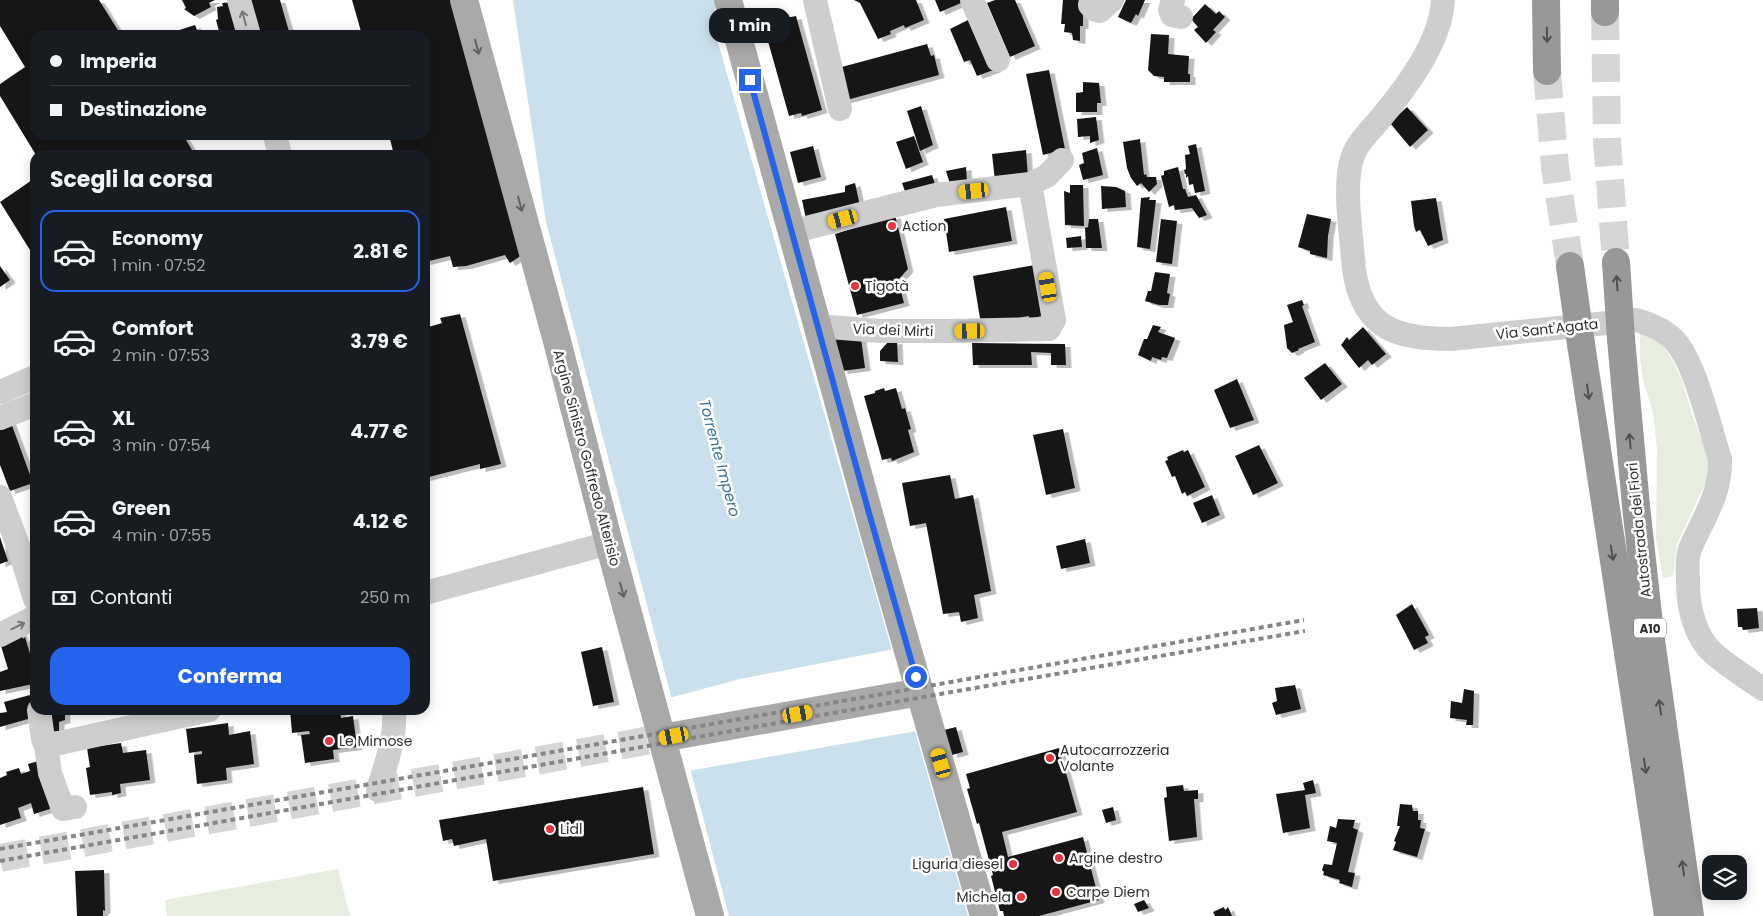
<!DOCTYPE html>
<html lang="it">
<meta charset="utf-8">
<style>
body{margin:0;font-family:Poppins,sans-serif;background:#242831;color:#f1f3f6;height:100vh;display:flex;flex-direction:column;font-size:19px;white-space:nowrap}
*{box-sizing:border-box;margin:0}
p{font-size:16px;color:#9ea1a6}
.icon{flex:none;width:28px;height:28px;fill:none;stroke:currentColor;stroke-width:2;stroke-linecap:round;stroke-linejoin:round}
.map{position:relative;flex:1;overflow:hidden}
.sheet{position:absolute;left:30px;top:150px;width:400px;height:565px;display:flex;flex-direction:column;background:#171b24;border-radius:15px;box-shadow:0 2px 12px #0003}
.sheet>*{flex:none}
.banner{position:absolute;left:30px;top:30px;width:400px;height:110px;border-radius:15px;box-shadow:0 2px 12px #0003;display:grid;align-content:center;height:110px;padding:0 20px;background:#171b24}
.tools{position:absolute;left:1702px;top:855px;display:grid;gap:10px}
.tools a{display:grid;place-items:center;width:45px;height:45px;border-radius:10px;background:#171b24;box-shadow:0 2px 12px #0003;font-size:25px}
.end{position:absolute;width:22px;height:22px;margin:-11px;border:6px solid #2563eb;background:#fff;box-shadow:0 0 0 2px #fff}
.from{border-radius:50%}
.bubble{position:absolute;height:35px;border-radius:15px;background:#171b24;box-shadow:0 2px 12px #0003;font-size:16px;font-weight:700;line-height:35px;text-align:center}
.car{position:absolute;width:15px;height:30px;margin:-15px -8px;border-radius:6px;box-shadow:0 0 4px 1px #0007;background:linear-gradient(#f5c518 24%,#345 0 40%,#f5c518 0 76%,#345 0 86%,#f5c518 0)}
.banner b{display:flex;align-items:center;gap:18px;height:48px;font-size:19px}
.banner b+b{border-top:1px solid #363941}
.banner i{width:12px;height:12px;background:#f1f3f6}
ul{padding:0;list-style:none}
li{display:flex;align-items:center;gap:15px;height:82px;margin:0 10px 8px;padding:0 10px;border:2px solid transparent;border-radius:15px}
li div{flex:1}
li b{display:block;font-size:19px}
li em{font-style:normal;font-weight:700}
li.active{border-color:#2563eb}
li>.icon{width:45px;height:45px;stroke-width:1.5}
h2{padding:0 20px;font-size:22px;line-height:60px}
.pay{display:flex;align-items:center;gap:12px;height:55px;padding:0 20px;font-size:19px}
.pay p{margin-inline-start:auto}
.action{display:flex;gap:10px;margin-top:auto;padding:10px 20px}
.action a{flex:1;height:58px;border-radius:15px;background:#2563eb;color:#fff;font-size:20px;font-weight:700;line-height:58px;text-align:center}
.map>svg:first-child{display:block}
</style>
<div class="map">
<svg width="1763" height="916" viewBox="0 0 1763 916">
<defs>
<filter id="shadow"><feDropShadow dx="5.5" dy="3" stdDeviation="0" flood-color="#0004"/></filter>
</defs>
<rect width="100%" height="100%" fill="#fff"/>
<!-- green -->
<path fill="#e7eedf" d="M1640 332 1656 337 1669 354 1682 380 1693 417 1710 461 1706 482 1677 544 1673 576 1663 578 1656 539 1657 448 1653 413 1643 380 1640 360Z
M338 869 350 916H167L165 900Z"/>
<!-- water -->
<path fill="#cbe0ed" d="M513 0H715V32L968 916H729L546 222Z"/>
<!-- pier -->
<path fill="#fff" d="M894 649 917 731 688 771 669 698 740 679Z"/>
<!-- building -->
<path fill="#181818" filter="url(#shadow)" d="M0 0H99L121 35H35V135H183L195 155H36L0 96V84L25 67 0 26Z
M182 0H215L209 3 211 7 194 16 184 9 186 8Z
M247 0H280L290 35H257Z
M352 0H454L522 255 510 263 505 255 466 266 453 267 450 256 425 262V155H394L389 135H425V35H362Z
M854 0H916L924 20 905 28 904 25 890 31 891 34 878 39 860 3Z
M935 0H968L940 12Z
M995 0H1015L1035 46 1010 57 987 3Z
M1063 0H1080L1079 10H1083V26H1080V41L1073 40 1072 33 1064 32 1065 24H1061Z
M1126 0H1145L1138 16 1136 14 1131 23 1118 17Z
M234 2 239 35H220L216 20 218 19 217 7 223 6 222 3Z
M1205 4 1216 14 1219 11 1225 17 1213 30 1216 32 1206 43 1194 30 1198 27 1191 19Z
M796 16 822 110 802 116 801 113 789 116 764 27 777 24 776 20Z
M974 17 996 69 977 76 970 60 964 62 950 29Z
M195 25 199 35H171L170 33Z
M1151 34 1169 35 1168 54 1189 56 1188 74H1190V82H1164V77L1154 76 1148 70Z
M927 44 931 56 934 55 939 75 843 101 838 68Z
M1049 70 1065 149 1043 155 1026 74Z
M1083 82 1099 83 1101 103H1097V112H1076V93L1083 92Z
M921 106 933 145 920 151 907 111Z
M1407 107 1428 130 1410 147 1390 123Z
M1096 117 1099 140 1090 143V136L1078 137 1077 119Z
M914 136 923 162 906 169 896 142Z
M1140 139 1144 175 1146 174 1147 177H1156L1157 184 1149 192 1141 183 1137 186 1131 178 1127 168 1123 142Z
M1196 144 1205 191 1195 193 1193 184 1189 185 1188 176 1186 178V174H1185L1184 170 1186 169 1185 155 1190 154 1188 146Z
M813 146 821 177 798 183 790 152Z
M1097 148 1103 175 1083 180 1079 165 1084 163 1082 153Z
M1026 150 1028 177 995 181 992 154Z
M966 167 967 182 950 184 946 171Z
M1178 167 1183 189H1185L1188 197 1196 195 1207 215 1199 218 1192 208 1175 210 1174 205 1169 207 1161 176 1164 175V171Z
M932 175 936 187 907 197 902 183Z
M35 178V258L0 202Z
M855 183 860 206 806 219 802 200 845 192V186Z
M1070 185H1083L1084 226 1065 225 1064 191 1070 193Z
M1101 186 1116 187 1125 191 1126 207 1102 209Z
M1150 197 1149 200H1156L1150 249 1137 247 1141 198Z
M1436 198 1443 240 1428 246 1420 230 1416 232 1414 226 1411 201Z
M1006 207 1012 241 949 252 944 219Z
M1307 214 1331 219 1328 236 1327 258 1310 254V251L1298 247Z
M895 215 908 269 898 280 904 303 857 315 835 234Z
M1089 219H1098L1102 248H1086L1085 228 1088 227Z
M1161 219 1177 221 1172 264 1156 262Z
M1081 236 1082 247 1067 248 1066 238Z
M1035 265 1046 315 1029 319V316L981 324 973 276Z
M0 266 10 280 0 287Z
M1155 272 1170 274 1167 293 1170 294 1168 305H1159L1145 301 1148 291H1151Z
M1302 300 1304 305 1302 306 1315 342 1298 349 1299 350 1292 353 1287 348 1284 325 1293 322 1287 305Z
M460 314 501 464 480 469V464L425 478V328L442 323 440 318Z
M1153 325 1161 327 1158 332 1175 338 1167 358 1162 357 1161 360 1152 357 1151 361 1138 355 1144 339H1147Z
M1363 327 1386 354 1372 365 1368 360 1359 368 1341 345 1347 337 1349 340Z
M861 338 865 368 842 371 835 339Z
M897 341 898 362 880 361V351L888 342Z
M972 343 1065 344 1066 365H1051V353L1031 352 1032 365H973Z
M1325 363 1342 384 1321 400 1304 378Z
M1237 379 1254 420 1230 428 1214 390Z
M884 388 885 391 896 388 902 409 905 408 911 429 908 430 914 452 892 461 891 458 882 460 864 396 875 393V391Z
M10 420 33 483 10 491 0 465V424Z
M1063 429 1075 488 1046 495 1033 435Z
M1259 445 1278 483 1253 495 1235 456Z
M1183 450 1184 452 1188 450 1205 487 1187 496 1185 492 1182 494 1175 476 1172 477 1165 461 1168 460 1167 457Z
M950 475 955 499 973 495 991 591 974 595 978 618 961 622 959 612 943 614 926 523 910 526 902 483Z
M1212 495 1220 515 1202 523 1193 503Z
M0 537 8 561 0 564Z
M1085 539 1090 563 1061 569 1056 546Z
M1412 604 1429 635 1425 637 1428 643 1414 650 1396 615Z
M1757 608 1759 628 1743 630 1742 627H1738L1737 609Z
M21 632 23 639 25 637 31 657 33 684 0 691V672L8 669 1 646Z
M602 647 614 702 593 706 581 652Z
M1295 685 1301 709 1276 715 1272 703 1277 701 1275 688Z
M1464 689 1474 691 1473 725H1466L1467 720 1450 718 1451 701 1462 703Z
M30 695 35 717 0 727V713L7 712 4 702Z
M43 710H65V720L59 722V731L45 732Z
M290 710H340L341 718 353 716 357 747 333 750 334 759 305 763 301 735 310 734 309 731 292 733Z
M228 723 229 735 250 731 254 764 226 768 227 780 197 784 194 755 202 754V751L189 753 186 729Z
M956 727 963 752 952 755 944 730Z
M121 743 123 753 146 750 150 780 120 784 121 793 112 795V792L90 795 86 768 90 767 87 748Z
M1059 748 1077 812 1002 832 1008 857 1083 837 1099 900 1039 916H1004L1003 911H1000L991 876 993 875 979 823 977 824 967 789 970 788 966 774Z
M42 760 56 807 34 814 31 803 18 808 21 818 0 825V778L7 775 6 772 19 768 21 774 30 771 28 764Z
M1313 780 1316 793 1305 795 1310 828 1283 833 1276 794 1305 790 1303 783Z
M1183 785 1184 791 1198 790V799H1194L1197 837 1169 841 1164 798 1167 797 1166 787Z
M643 787 654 854 493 881 486 839 454 846 452 839 443 841 439 820Z
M1400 804 1412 805 1413 811H1418V820H1421L1420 828 1425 829 1417 857 1393 850 1396 842 1394 841 1400 826H1397Z
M1113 807 1116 820 1106 823 1102 810Z
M1338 819 1355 820 1353 828 1358 830 1348 872 1355 873 1352 887 1339 883 1340 880 1323 875 1324 872 1322 870 1324 864 1332 865 1337 843 1327 841 1330 826 1336 828Z
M104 870 105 911 103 910V916H77L75 871Z
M1144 900 1149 908 1138 912 1134 904Z
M1224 907 1225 910 1228 907 1232 916H1215L1213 912Z"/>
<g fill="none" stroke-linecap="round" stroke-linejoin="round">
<!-- major-tunnel -->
<path stroke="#d6d6d6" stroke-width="28" stroke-dasharray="28 14" stroke-linecap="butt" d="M0 858 662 738"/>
<!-- highway-tunnel -->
<path stroke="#d6d6d6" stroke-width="28" stroke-dasharray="28 14" stroke-linecap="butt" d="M1605 12 1607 140 1616 262
M1547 71 1555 167 1570 266"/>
<!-- minor -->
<path stroke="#cecece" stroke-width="24" d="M239 0 249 35
M815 0 840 109
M972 0 998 60
M1091 0 1090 5 1094 9 1100 11 1112 0
M1173 0 1170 10 1172 15 1181 17
M1443 0C1441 42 1406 88 1380 119 1370 131 1356 144 1352 159 1343 186 1352 240 1354 269 1362 329 1397 339 1451 339L1636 320C1650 324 1663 329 1673 339 1695 360 1710 429 1720 459 1721 495 1703 518 1690 549 1686 560 1688 572 1688 583 1688 607 1695 637 1713 653 1729 667 1747 678 1763 689
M275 135 280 155
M791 232 936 195 1030 184 1047 176 1062 160
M817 326 880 331H950L1049 329 1054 320 1030 184
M0 392 35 377
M0 418 35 404
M0 497 20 551 35 599
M425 593 609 543
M0 635 35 617
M39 710 43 739 46 746 50 773 63 809 75 807
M46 746 209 710
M378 790C386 764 396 737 394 710"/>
<!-- major -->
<path stroke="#a9a9a9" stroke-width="28" d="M464 0 557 341 609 543 710 916
M728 0 874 532 984 916
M662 738 920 692"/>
<!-- highway -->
<path stroke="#989898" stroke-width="28" d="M1546 0 1547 71
M1605 12V0
M1621 339 1636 506 1650 633 1690 916
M1581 344 1668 916"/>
<!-- rail -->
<path stroke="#868686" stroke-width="4" stroke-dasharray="5 4" stroke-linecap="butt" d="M0 849 1304 620
M0 861 940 694 1305 631"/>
<!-- highway-bridge -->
<path stroke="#989898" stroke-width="28" d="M1616 262 1621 339
M1570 266 1581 344"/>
</g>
<!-- one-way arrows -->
<defs><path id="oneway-shaft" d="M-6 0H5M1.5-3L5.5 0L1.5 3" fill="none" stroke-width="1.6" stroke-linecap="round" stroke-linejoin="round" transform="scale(1.25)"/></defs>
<g stroke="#787878">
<use href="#oneway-shaft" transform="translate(244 18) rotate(-105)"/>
<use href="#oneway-shaft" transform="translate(18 626) rotate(-26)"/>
</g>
<g stroke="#505050">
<use href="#oneway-shaft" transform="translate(1547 35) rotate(89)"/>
<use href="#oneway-shaft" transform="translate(1617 283) rotate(-94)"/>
<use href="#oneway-shaft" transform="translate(1588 392) rotate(82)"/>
<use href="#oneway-shaft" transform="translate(1630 441) rotate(-95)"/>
<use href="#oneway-shaft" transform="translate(1612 553) rotate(81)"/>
<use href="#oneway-shaft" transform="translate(1660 707) rotate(-98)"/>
<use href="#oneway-shaft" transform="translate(1645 766) rotate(81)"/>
<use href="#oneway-shaft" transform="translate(1683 868) rotate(-98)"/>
</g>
<g stroke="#616161">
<use href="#oneway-shaft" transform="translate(477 47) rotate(75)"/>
<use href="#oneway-shaft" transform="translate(520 204) rotate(75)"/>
<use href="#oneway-shaft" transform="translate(622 590) rotate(75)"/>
</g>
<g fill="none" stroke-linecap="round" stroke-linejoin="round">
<!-- route -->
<path stroke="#2563eb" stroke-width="6" d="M750 80 869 513 916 677"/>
</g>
<!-- markers -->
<g fill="#e8333e" stroke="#fff" stroke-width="2">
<circle cx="892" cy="226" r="5"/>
<circle cx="855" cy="286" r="5"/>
<circle cx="329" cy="741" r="5"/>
<circle cx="1050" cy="758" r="5"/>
<circle cx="550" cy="829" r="5"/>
<circle cx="1059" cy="858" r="5"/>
<circle cx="1013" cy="864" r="5"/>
<circle cx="1056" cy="892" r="5"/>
<circle cx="1021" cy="897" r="5"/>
</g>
<g text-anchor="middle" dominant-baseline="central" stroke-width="5" stroke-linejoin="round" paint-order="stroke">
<!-- shield labels -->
<rect fill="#fff" stroke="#6f6f6f" stroke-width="1" x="1634" y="618.5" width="32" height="19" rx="4"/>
<g font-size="12" font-weight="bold" fill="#313131">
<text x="1650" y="628">A10</text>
</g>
<!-- poi labels -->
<g font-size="14" fill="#313131" stroke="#fff" text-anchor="start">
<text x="902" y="226">Action</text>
<text x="865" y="286">Tigotà</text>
<text x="339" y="741">Le Mimose</text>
<text x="1060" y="750">Autocarrozzeria<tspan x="1060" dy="16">Volante</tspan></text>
<text x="560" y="829">Lidl</text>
<text x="1069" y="858">Argine destro</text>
<text x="1003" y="864" text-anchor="end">Liguria diesel</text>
<text x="1066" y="892">Carpe Diem</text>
<text x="1011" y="897" text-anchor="end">Michela</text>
</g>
<!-- street labels -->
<g font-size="14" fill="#313131" stroke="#fff">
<text transform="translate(1547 329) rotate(-6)">Via Sant'Agata</text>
<text transform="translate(893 330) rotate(2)">Via dei Mirti</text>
<text transform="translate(587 458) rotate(75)">Argine Sinistro Goffredo Alterisio</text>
<text transform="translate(1639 530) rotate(-96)">Autostrada dei Fiori</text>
</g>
<!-- water labels -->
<g font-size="15" font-style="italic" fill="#3d7295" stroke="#fff">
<text transform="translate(720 458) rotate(75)">Torrente Impero</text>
</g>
</g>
</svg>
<div class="tools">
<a><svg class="icon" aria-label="layers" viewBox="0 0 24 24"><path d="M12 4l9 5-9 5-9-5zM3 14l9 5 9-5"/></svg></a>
</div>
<i class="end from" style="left:916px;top:677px"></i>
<i class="end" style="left:750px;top:80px"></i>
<div class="bubble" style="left:709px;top:8px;width:82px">1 min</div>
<i class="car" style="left:974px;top:191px;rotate:264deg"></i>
<i class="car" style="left:843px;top:219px;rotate:255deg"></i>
<i class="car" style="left:1048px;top:287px;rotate:350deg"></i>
<i class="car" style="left:970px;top:331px;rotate:269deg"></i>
<i class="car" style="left:798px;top:714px;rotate:80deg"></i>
<i class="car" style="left:674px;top:736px;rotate:259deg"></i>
<i class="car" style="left:941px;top:763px;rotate:344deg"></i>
<div class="banner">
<b><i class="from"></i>Imperia</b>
<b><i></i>Destinazione</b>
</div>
<section class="sheet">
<h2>Scegli la corsa</h2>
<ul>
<li class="active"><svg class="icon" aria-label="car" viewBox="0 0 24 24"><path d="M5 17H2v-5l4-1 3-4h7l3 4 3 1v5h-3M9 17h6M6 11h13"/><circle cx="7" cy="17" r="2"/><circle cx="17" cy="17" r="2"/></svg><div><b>Economy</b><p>1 min · 07:52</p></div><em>2.81 €</em></li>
<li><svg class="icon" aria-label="car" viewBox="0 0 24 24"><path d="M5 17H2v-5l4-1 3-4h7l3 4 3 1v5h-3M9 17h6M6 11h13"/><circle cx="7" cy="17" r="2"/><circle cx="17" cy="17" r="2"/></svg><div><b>Comfort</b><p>2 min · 07:53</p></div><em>3.79 €</em></li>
<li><svg class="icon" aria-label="car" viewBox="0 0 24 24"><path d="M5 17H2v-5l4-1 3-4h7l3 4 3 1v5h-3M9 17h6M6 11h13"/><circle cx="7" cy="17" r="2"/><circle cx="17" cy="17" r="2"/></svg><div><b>XL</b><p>3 min · 07:54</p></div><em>4.77 €</em></li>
<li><svg class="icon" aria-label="car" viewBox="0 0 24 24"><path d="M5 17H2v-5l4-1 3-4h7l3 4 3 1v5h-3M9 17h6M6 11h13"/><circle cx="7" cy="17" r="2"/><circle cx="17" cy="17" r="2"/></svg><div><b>Green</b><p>4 min · 07:55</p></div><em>4.12 €</em></li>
</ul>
<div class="pay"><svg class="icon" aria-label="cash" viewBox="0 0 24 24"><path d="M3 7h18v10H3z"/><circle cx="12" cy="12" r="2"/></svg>Contanti<p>250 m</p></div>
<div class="action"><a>Conferma</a></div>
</section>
</div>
